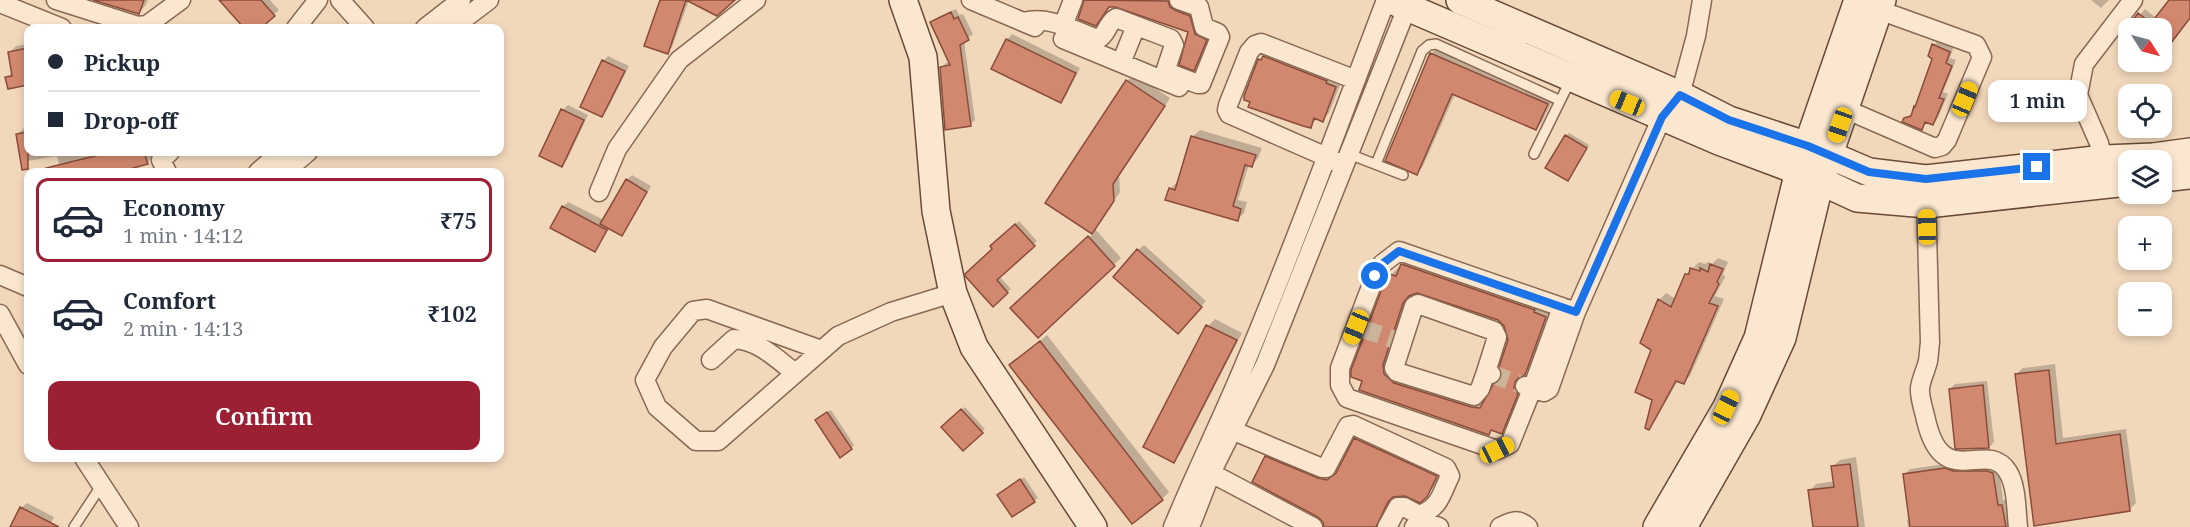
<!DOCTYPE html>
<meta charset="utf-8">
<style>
body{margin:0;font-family:"Noto Serif",serif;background:#f2f2f3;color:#1f2937;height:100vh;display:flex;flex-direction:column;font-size:22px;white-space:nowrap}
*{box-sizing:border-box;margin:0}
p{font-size:20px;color:#747a83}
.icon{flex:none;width:33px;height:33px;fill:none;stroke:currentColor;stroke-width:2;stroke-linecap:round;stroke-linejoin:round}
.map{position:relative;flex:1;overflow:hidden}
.details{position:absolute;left:24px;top:168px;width:480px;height:294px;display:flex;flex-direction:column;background:#fff;border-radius:12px;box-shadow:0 3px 9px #0003}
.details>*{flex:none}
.top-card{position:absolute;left:24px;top:24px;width:480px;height:132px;border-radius:12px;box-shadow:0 3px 9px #0003;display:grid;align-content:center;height:132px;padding:0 24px;background:#fff}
.needle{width:39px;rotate:126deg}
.tools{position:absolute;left:2118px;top:18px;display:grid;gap:12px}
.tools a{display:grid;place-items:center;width:54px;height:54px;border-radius:12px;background:#fff;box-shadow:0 3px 9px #0003;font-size:30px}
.end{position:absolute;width:27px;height:27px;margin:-14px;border:8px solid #1a73e8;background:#fff;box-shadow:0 0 0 3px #fff}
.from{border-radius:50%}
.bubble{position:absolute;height:42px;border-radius:12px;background:#fff;box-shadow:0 3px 9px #0003;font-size:20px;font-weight:600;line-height:42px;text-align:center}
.car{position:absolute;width:18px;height:36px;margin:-18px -9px;border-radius:8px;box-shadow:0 0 4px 2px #0007;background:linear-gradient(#f5c518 24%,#345 0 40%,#f5c518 0 76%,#345 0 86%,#f5c518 0)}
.top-card b{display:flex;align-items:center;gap:21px;height:57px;font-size:22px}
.top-card b+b{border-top:2px solid #e0e1e3}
.top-card i{width:15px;height:15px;background:#1f2937}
ul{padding:10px 0 0;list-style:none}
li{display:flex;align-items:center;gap:18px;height:84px;margin:0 12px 9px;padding:0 12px;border:3px solid transparent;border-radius:12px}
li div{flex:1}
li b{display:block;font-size:22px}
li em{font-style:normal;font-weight:600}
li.current{border-color:#9c2034}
li>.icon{width:54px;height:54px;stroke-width:1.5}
.action{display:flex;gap:12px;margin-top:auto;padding:12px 24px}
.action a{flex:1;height:69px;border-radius:12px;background:#9c2034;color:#fff;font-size:24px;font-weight:600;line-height:69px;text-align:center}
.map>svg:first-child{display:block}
</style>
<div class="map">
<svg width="2190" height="527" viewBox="0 0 2190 527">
<rect width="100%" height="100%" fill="#f1d8bb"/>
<!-- shadow -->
<path fill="#0003" fill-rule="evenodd" d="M98 0H148L145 6 139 13Z
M221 0H270L279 10 259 28H246Z
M661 0H689L672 47 667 52Z
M1085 0H1174L1194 11 1211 35 1199 64 1194 69 1190 32 1120 6H1110L1101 19 1080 18Z
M2091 0H2109L2101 8Z
M2171 0H2190V17L2162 53V28H2129L2145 9 2156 18Z
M956 9 959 15 963 14 973 34 964 41 975 120 971 124 941 67 946 63 950 62 932 22 936 18Z
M1012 34 1080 68 1066 96 1061 102 1007 40Z
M1939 40 1954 46 1950 58 1956 60 1943 92 1948 94 1938 118 1933 124 1927 121 1921 128 1905 119 1913 113 1918 104 1934 58V45Z
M28 44V84L9 87 7 77 13 72 9 53 16 46Z
M1438 47 1554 97 1542 122 1536 129 1455 94 1423 166 1417 173 1431 54Z
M1266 53 1342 80 1329 113 1322 120 1317 119 1310 126 1252 101 1260 60Z
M608 56 629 66 607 110 602 116 603 61Z
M1134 75 1170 98 1119 176 1120 192 1095 229 1121 258 1038 336 1019 302 1094 233 1047 202 1127 81Z
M568 105 588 115 567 160 561 165 563 110Z
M24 128H28V152H86L87 154 96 152H152L153 156 147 163 113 172H61L57 156 27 161 17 135Z
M1200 130 1262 148 1258 158 1252 165 1249 164 1238 200 1247 202 1244 213 1238 219 1170 189 1177 182 1179 183 1193 136Z
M1569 133 1589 145 1571 176 1566 136Z
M632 175 651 186 626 230 621 235 610 228 595 250 563 207 568 202 604 220 627 180Z
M1019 221 1037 241 999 276 1011 289 993 305 994 249 992 246Z
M1144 245 1206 301 1183 327 1138 250Z
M1409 258 1552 310 1532 366 1521 375 1520 381 1524 387 1508 425 1502 432 1493 429 1488 433 1361 389 1391 275 1398 268 1400 269ZM1422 292 1499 319 1505 325 1509 340 1503 377 1486 401 1478 400 1391 367 1390 357 1410 294Z
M1718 258 1728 262 1723 274 1725 277 1715 296 1724 299 1690 376 1683 382 1678 380 1655 421 1648 428 1654 399 1653 349 1659 300 1666 293 1676 299 1686 275 1691 270 1707 273 1693 267 1692 269 1699 262 1705 264 1708 262 1712 264Z
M1215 319 1242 333 1180 454 1173 461 1208 326Z
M1047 335 1169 492 1162 499 1011 365Z
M2055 364 2063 438 2126 429 2136 503 2129 510 2035 524 2016 374 2023 368Z
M1987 381 1994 442 1989 447 1950 389 1955 384Z
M965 407 985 429 964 449 944 427Z
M831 410 854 445 851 448 820 417Z
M500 414 503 415 500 427Z
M1362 432 1443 469 1436 485 1420 500 1404 494 1393 496 1383 514 1382 520 1385 527H1325L1324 521 1267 457 1273 450 1325 472 1336 474 1356 439Z
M1856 457 1865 527H1814L1810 491 1816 484 1835 481 1833 466 1840 460Z
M442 458H463L459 462Z
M1952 463 1999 467 2003 500H2008L2012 527H1908L1907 520 1910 517 1904 475 1910 469Z
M1024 477 1038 498 1013 515 1002 492Z
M27 503 54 517 49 527H12L21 508Z"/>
<!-- building -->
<path fill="#d2886e" stroke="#8a4c38" stroke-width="1.5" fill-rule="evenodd" d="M93 0H144L139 14Z
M219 0H261L275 16 261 28H244Z
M660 0H735L717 16 686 0 668 54 644 46Z
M1084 0 1168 1 1170 7 1175 10 1190 16 1195 34 1207 40 1194 71 1179 65 1188 32 1115 7H1109L1096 26 1078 19Z
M2169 0H2190V18L2162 55V28H2127L2138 13 2151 23Z
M951 12 954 19 958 17 969 40 960 45 971 126 945 130 940 67 950 65 930 22Z
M1006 39 1076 73 1061 103 991 69Z
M1932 44 1950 52 1946 63 1952 66 1939 98 1944 99 1933 125 1925 122 1922 130 1902 122 1904 118 1911 116 1914 106 1915 107 1932 59 1928 56Z
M28 48V85L8 89 5 77 12 76 8 52Z
M1430 53 1548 104 1536 130 1452 94 1417 175 1385 161Z
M1263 56 1327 81 1326 83 1336 87 1323 122 1314 118 1311 128 1303 126 1248 107 1250 102 1244 100V96L1258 59 1261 60Z
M602 60 625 71 602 117 580 107Z
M1126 80 1165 106 1113 184 1114 201 1092 234 1045 203Z
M561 109 584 120 562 167 539 156Z
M28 132V169L22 170 16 134Z
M1565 135 1587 148 1568 181 1545 168Z
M1191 136 1256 155 1252 167 1245 165 1233 206 1241 209 1238 221 1165 200 1169 188 1175 190Z
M111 152H144L148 164 119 172H47L46 168Z
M626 179 647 192 622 236 600 224Z
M562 206 607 230 595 252 550 228Z
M1015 224 1035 246 997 280 1008 293 993 307 966 277 965 274 992 249 990 246Z
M1088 236 1115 266 1038 338 1010 308Z
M1137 249 1202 307 1178 334 1113 277Z
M1401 264 1535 310 1534 312 1546 317 1525 375 1519 377 1515 382 1514 388 1518 394 1502 434 1491 430 1489 435 1359 390 1362 381 1351 377V370L1385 281 1389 274 1396 276ZM1417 293 1498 320 1504 326 1508 340 1499 367 1502 378 1493 385 1480 408 1471 407 1394 383 1384 374 1383 365 1403 303 1409 296Z
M1710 264 1723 269 1717 282 1719 284 1709 303 1718 306 1684 384 1676 381 1649 430 1645 428 1652 400 1635 392 1651 350 1640 343 1658 299 1671 307 1685 274H1689L1690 268 1700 271V268L1708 272Z
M1206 325 1237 340 1174 463 1143 447Z
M1040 341 1163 500 1132 524 1009 365Z
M2049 370 2056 444 2120 434 2130 511 2034 526 2015 374Z
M1983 385 1989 448 1957 449 1955 448 1949 389Z
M961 409 983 433 963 451 941 427Z
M827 412 852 449 840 458 815 420Z
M1354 438 1437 476 1427 497 1420 503 1405 496 1393 497 1388 502 1376 527H1324L1323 522 1318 517 1252 482 1265 456 1318 478 1327 480 1336 473Z
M1850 464 1858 527H1813L1808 490 1834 487 1831 466Z
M1945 468 1953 471H1987L1993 473 1998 505H2002L2006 527H1910L1903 474Z
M1020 479 1035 502 1012 517 997 495Z
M20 507 59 527H10Z"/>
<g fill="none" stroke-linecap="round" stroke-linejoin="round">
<!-- street-tunnel -->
<path stroke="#ccb49b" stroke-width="18" stroke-dasharray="18 9" stroke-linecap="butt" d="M1363 329 1398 341
M1491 374 1525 386"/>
<defs>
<path id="lane" d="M1349 154 1403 175
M1534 154 1570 81
M1376 164 1422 51 1429 45 1436 44 1559 100
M74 527 101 486"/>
<path id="street" d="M56 0 138 26 147 25 181 0
M340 0 365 28
M971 0 1035 27
M0 3 62 28
M1024 22C1048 15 1075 31 1098 39 1107 35 1107 23 1116 18L1171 39 1174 45 1166 69 1169 73 1198 84H1201L1220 37 1218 33 1204 27 1199 7 1179 0
M1063 26 1073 0
M296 28 318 0
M425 28 461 0
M452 28 489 0
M1063 39 1179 87
M1121 63 1136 26
M1845 109 1935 148 1942 146 1947 140 1982 57 1976 45 1879 10
M1338 162 1229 114 1227 110 1228 105 1249 52 1255 45 1261 43 1356 80
M2105 170 2099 143 2078 95 2084 64 2133 0
M167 172 161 160 170 152
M258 172 281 152
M284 172 308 152
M599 192 617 149 679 60 756 0
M1926 195 1930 343C1929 349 1929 355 1928 361 1926 370 1921 379 1920 388 1919 397 1924 410 1926 420 1943 494 1987 437 2008 472 2017 487 2016 510 2018 527
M0 275 28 287
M1576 312 1399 251 1382 264 1375 276 1340 368V385L1347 398 1497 450 1510 444 1532 389 1544 392 1549 389 1576 312 1662 117 1680 95 1696 36 1702 0
M0 314 28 365
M821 350 707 309 693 311 663 347 645 380 657 407 696 441H718L838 336 891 312 953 293
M711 360 734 339C758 340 777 359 795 373
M1486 372 1497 337 1494 331 1418 304 1414 306 1394 368 1397 372 1474 396 1480 389 1486 372 1491 374
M1525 386 1532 389 1562 307
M1222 426 1322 468H1326L1348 426 1353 425 1446 468 1450 476C1441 494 1440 508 1419 515L1404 507H1398L1387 527
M84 458 129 527
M1211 473 1313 527
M1173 527C1196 471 1223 417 1246 361 1296 242 1340 121 1386 0
M1190 527 1211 473 1265 365 1410 0
M1414 527 1424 522 1439 527
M1500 527C1511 521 1518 518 1528 527"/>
<path id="secondary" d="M903 0 923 57 936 211 953 293 974 347 1093 527
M1391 0 1719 141 1799 171 1857 198 1927 204 2128 182
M1460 0 1680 95 1729 120 1808 146 1869 172 1926 179 2104 159 2153 157 2190 152
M2162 178 2190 175
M1657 527 1727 407 1758 338 1799 171 1858 0
M1683 527 1747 415 1782 338 1820 181 1882 0"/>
</defs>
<!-- lane casing -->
<use href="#lane" stroke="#896854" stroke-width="12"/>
<!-- street casing -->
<use href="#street" stroke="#896854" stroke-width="21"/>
<!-- secondary casing -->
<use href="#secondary" stroke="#6a4937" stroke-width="30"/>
<!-- lane -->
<use href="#lane" stroke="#fbe7cf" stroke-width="9"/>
<!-- street -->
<use href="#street" stroke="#fbe7cf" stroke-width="18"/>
<!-- secondary -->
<use href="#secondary" stroke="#fbe7cf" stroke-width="27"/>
</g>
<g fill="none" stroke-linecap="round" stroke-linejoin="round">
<!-- route -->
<path stroke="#1a73e8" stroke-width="8" d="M1375 276 1382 264 1399 251 1576 312 1662 117 1680 95 1729 120 1808 146 1869 172 1926 179 2037 167"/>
</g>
</svg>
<div class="tools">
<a><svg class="needle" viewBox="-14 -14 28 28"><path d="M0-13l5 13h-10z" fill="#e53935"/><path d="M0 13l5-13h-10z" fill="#747a83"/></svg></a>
<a><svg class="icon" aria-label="locate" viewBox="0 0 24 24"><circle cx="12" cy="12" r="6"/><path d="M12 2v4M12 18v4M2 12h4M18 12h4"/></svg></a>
<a><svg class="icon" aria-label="layers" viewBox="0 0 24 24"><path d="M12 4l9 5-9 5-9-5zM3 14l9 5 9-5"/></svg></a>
<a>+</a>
<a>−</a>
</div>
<i class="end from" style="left:1375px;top:276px"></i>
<i class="end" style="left:2037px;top:167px"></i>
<div class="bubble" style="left:1988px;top:80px;width:99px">1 min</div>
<i class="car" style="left:1965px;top:99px;rotate:23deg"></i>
<i class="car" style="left:1627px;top:103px;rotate:292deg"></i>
<i class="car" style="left:1840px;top:125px;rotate:199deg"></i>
<i class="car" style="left:1927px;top:227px;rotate:359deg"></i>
<i class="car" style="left:1356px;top:327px;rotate:202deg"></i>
<i class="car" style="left:1726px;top:407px;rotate:25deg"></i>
<i class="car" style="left:1497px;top:450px;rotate:64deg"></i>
<div class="top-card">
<b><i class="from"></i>Pickup</b>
<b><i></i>Drop-off</b>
</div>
<section class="details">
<ul>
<li class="current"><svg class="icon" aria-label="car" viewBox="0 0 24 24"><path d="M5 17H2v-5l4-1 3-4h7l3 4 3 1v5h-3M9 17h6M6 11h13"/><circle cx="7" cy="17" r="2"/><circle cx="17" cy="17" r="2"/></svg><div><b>Economy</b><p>1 min · 14:12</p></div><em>₹75</em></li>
<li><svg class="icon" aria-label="car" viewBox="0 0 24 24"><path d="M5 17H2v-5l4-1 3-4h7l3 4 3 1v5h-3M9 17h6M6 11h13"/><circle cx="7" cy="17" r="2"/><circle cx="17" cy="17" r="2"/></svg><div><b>Comfort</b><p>2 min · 14:13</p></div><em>₹102</em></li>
</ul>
<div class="action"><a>Confirm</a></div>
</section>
</div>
